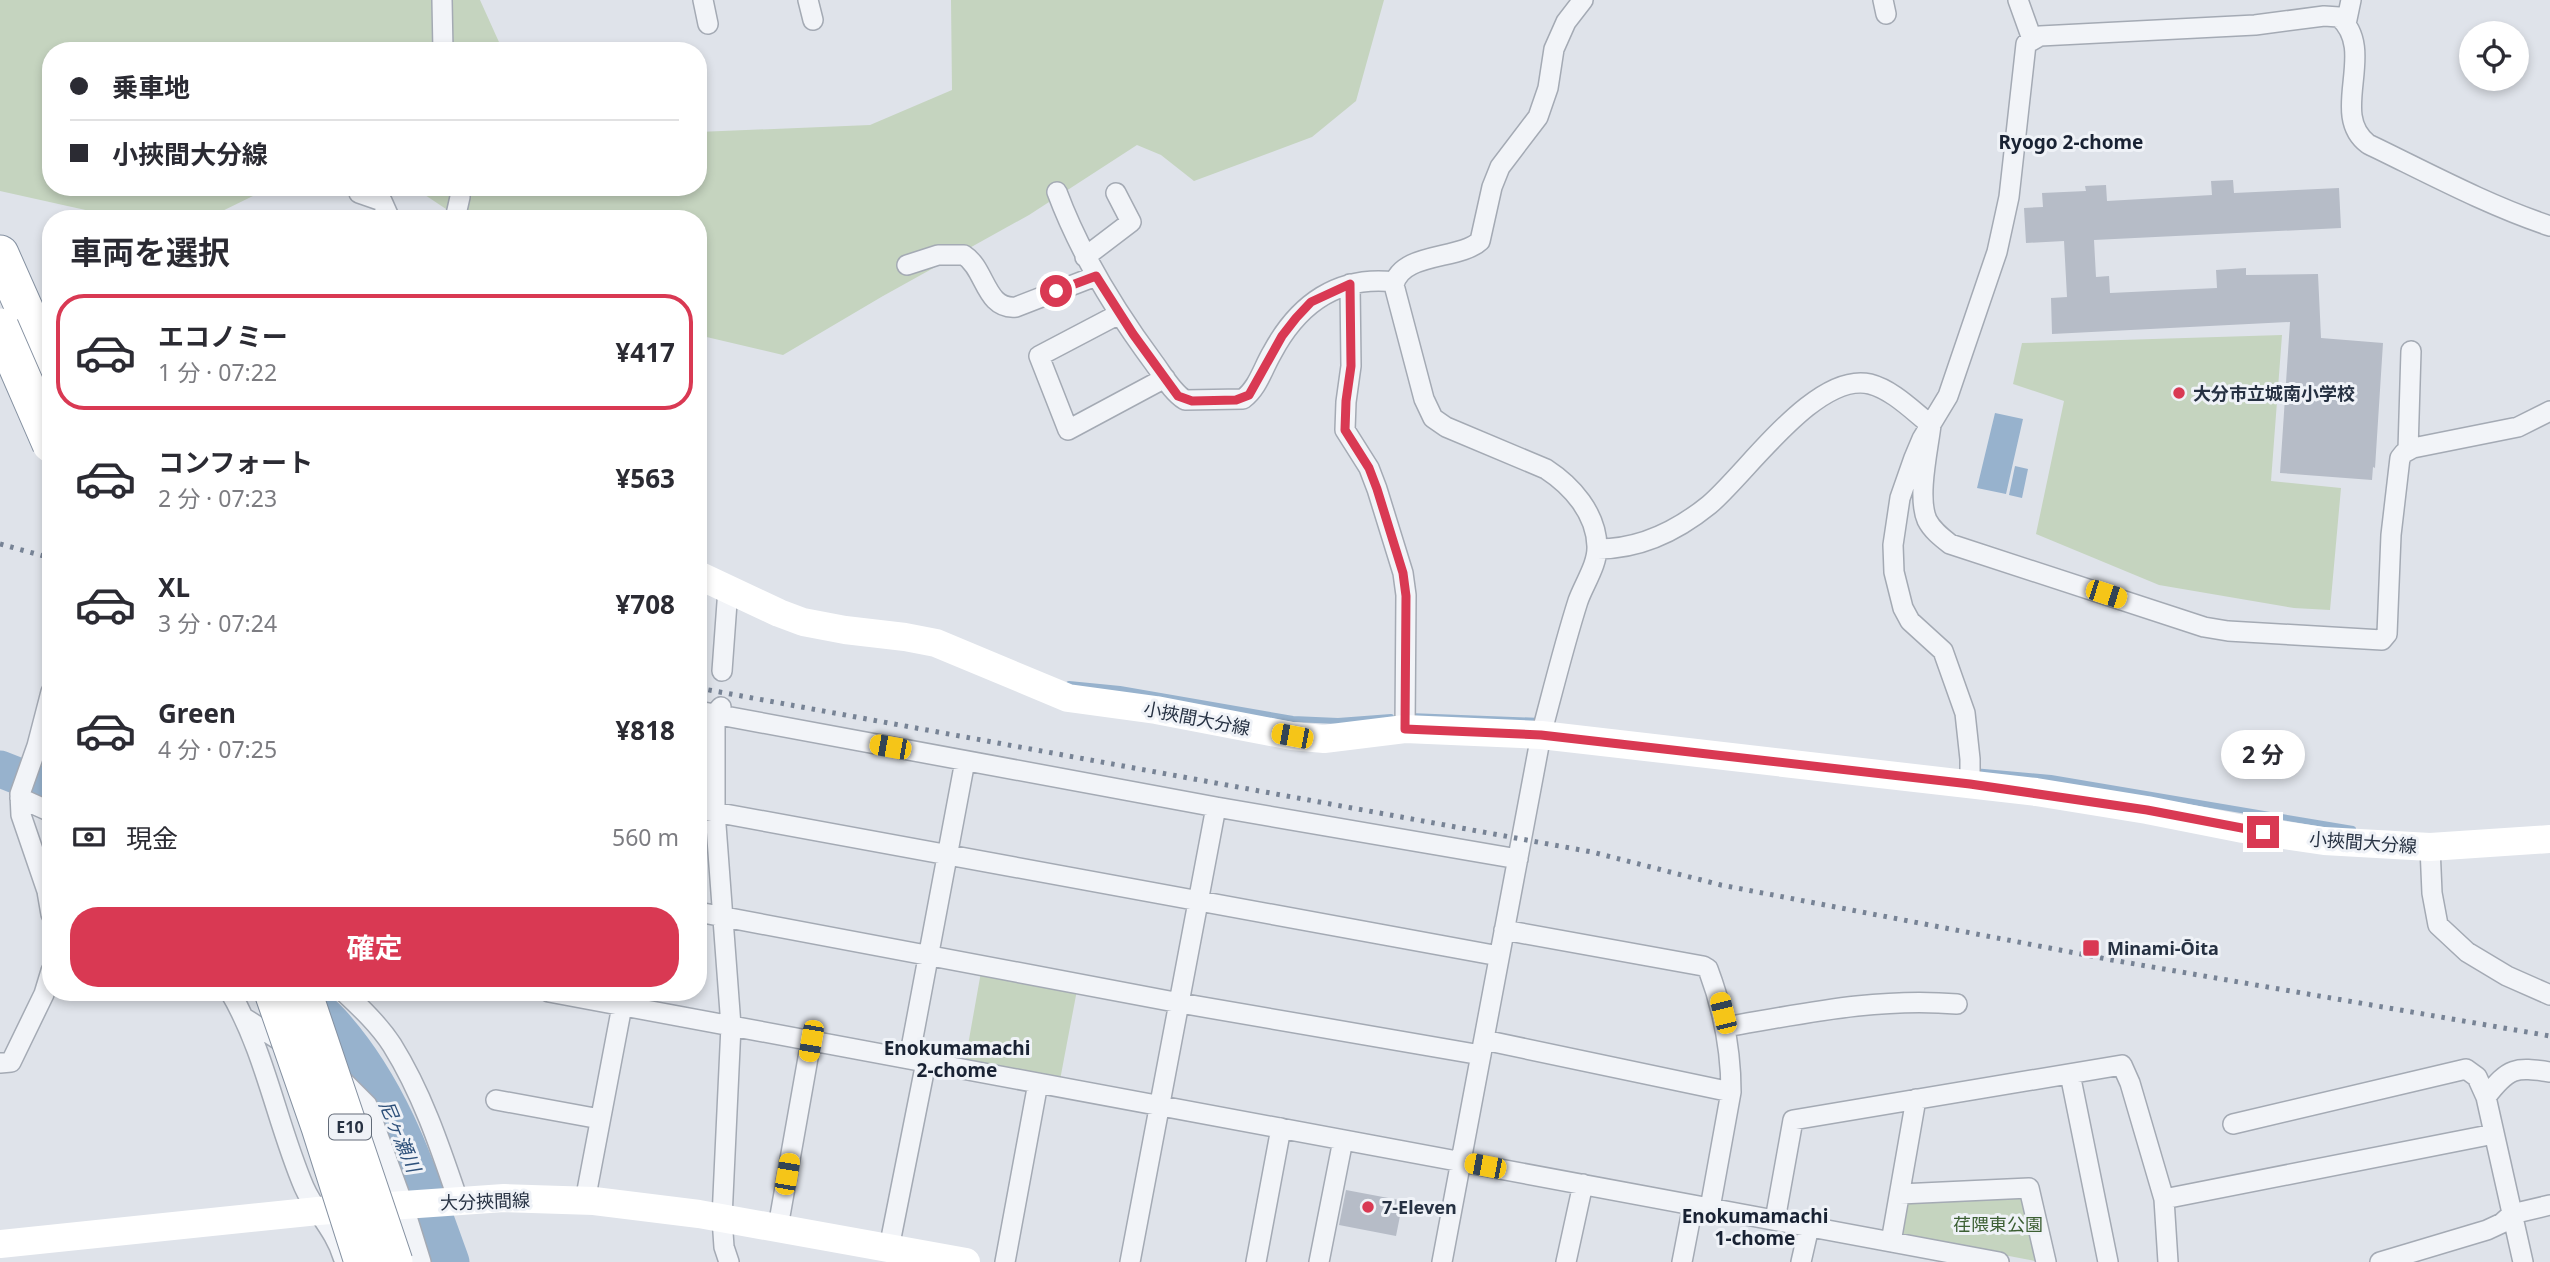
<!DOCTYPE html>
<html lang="ja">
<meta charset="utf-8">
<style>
body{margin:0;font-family:"Noto Sans","Noto Sans JP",sans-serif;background:#f7f7f7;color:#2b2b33;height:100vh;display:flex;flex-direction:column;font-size:26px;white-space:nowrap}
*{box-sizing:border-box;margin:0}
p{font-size:23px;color:#7c7c81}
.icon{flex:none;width:38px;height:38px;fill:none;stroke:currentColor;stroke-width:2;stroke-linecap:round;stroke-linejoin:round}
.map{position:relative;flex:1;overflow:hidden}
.side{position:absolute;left:42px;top:210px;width:665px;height:791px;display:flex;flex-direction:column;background:#fff;border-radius:28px;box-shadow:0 4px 10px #0003}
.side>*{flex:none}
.guide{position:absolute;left:42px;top:42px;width:665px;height:154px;border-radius:28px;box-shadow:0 4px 10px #0003;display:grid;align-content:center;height:154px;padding:0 28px;background:#fff}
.controls{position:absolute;left:2459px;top:21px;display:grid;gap:14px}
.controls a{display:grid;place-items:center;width:70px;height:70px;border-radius:50%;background:#fff;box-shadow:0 4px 10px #0003;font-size:35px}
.end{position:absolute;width:32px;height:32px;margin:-16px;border:9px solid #d93953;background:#fff;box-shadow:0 0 0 4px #fff}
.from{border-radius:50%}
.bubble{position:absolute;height:49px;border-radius:24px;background:#fff;box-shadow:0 4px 10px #0003;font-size:23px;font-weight:700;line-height:49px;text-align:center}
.car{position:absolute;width:21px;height:42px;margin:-21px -10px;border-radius:9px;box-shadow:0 0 5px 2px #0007;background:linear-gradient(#f5c518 24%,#345 0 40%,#f5c518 0 76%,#345 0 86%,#f5c518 0)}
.guide b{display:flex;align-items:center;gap:24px;height:66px;font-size:26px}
.guide b+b{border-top:2px solid #e1e1e2}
.guide i{width:18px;height:18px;background:#2b2b33}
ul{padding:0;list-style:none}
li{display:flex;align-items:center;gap:21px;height:116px;margin:0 14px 10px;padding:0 14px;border:4px solid transparent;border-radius:28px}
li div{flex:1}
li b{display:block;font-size:26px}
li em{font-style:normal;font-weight:700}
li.current{border-color:#d93953}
li>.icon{width:63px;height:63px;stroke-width:1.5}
h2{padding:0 28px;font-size:32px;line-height:84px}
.pay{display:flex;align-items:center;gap:18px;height:77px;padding:0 28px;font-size:26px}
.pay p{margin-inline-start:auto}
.action{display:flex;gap:14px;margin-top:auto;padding:14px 28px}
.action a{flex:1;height:80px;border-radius:28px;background:#d93953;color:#fff;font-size:28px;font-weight:700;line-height:80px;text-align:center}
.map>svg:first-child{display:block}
</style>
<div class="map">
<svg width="2550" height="1262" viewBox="0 0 2550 1262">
<rect width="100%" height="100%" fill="#dfe3ea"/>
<!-- green -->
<path fill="#c5d4bf" d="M0 0H480L503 51H51V187H277L265 190 206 219H126L0 191Z
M951 0H1384L1356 101 1312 137 1194 181 1161 155 1137 145 1029 215 883 296 783 355 698 335V219H461L413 187H698V132L870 125 952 90Z
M2282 335 2271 481 2341 488 2330 610 2294 608 2159 585 2036 534 2064 401 2013 384 2022 343Z
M981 972 1077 990 1060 1080 965 1062Z
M2024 1198 2038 1255 2035 1261 1904 1236 1899 1230 1904 1203Z"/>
<!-- water -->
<path fill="#97b2cd" d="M1995 413 2023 419 2006 494 1977 488Z
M2015 466 2028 469 2022 498 2009 495Z"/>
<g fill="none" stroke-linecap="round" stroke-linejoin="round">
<!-- stream -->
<path stroke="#97b2cd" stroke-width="6" d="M1069 684 1120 689 1293 719 1338 721 1391 717
M1409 716 1541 721
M1973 771 2051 778 2353 829"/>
<!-- river -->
<path stroke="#97b2cd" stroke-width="37" d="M0 769 51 789
M299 992C310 1002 321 1011 331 1022 393 1090 420 1177 451 1262"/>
</g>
<!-- building -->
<path fill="#b6bcc7" d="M2233 180 2234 193 2339 188 2341 228 2094 240 2096 277 2109 276 2110 293 2217 288 2216 270 2246 268V275L2318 274 2321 338 2383 343 2375 468 2373 467 2372 480 2280 473 2290 322 2052 334 2051 298 2067 297 2064 241 2026 243 2024 208 2043 207 2042 193 2086 191 2085 186 2106 185 2107 201 2212 195 2211 181Z
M1346 1190 1399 1200 1396 1215 1400 1216 1396 1236 1339 1225Z"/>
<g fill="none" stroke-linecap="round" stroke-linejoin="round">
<defs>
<path id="minor" d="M442 0 443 51
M703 0 708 24
M808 0 813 20
M1883 0 1886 14
M2018 0 2032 39
M2346 24 2351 0
M1057 192C1080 254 1114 309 1154 363 1163 375 1172 392 1185 400L1243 399C1258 388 1263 368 1272 353 1298 304 1338 275 1395 282
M359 193 382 201 390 219
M455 219 460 197 459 187
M1085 257 1131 222 1116 193
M907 265 938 255H964C986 269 985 310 1016 307L1096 276
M1350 284 1351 366 1346 402 1345 430 1369 468 1377 489 1403 573 1406 595 1405 729
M1119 314 1039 356 1068 430 1165 378
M2408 450 2411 351
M1598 549C1640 549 1677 531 1709 505 1747 473 1816 371 1870 384 1893 390 1913 411 1931 425 1928 450 1917 497 1927 520 1932 530 1941 537 1950 544L2204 627 2228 631 2382 640 2387 634 2391 535 2400 458 2404 453 2413 448 2518 427 2550 411
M722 671 728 589
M51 692 37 746 20 794 21 815 47 891 51 914
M721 707 715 714V812L731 1026 722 1218 724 1247 729 1262
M698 711 1216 807 1518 859
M1970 784V759L1965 713 1943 651 1910 621 1903 608 1894 572 1893 545 1900 498 1914 458 1922 439 1948 396 1997 252 2009 197 2026 44 2040 36 2255 25 2324 16 2339 17C2378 51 2328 114 2368 144 2428 173 2487 205 2550 226
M20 798 51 812
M698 809 1499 956
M2430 847 2432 893 2438 925 2467 952 2507 976 2550 995
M698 912 1180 1003 1481 1055
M1504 930 1703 966 1708 969C1723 1009 1731 1049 1731 1092L1710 1208
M230 992C265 1051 277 1124 304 1187 315 1212 335 1230 343 1257
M344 992C361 1008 379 1025 392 1045 422 1093 440 1147 458 1200
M549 992 1999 1262
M246 1019 290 1047
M1725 1027C1802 1014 1878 997 1957 1004
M1484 1040 1731 1092
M909 1059 965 761
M0 1063 11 1062 44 994 51 971
M2070 1074 2108 1262
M339 1077 367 1105 403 1204 421 1262
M2486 1097C2509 1067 2515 1067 2550 1072
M496 1100 600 1119
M2233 1124 2466 1069 2477 1077 2486 1097 2523 1262
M1900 1194 2029 1188 2046 1262
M2164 1199 2494 1134
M585 1201 622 1006
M1775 1220 1793 1120 2122 1065 2130 1083 2164 1199 2168 1262
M778 1227 811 1041
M1891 1242 1916 1099
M889 1248 926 1062
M1005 1262 1038 1083
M1130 1262 1216 807
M1256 1262 1281 1128
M1319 1262 1343 1140
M1442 1262 1541 735C1553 690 1564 645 1578 601 1584 584 1598 564 1597 546 1596 513 1572 486 1546 469L1446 427 1433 418 1424 399 1394 285C1401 252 1460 260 1480 241L1492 187 1500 167 1538 117 1548 88 1554 49 1566 22 1583 0
M1566 1262 1583 1184
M1682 1262 1693 1205
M1801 1262 1809 1227
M2380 1262 2487 1230 2502 1223 2512 1214 2550 1205"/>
<path id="motorway" d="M0 254 51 369"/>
</defs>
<!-- minor casing -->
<use href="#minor" stroke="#a4aab4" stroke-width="22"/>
<!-- motorway casing -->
<use href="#motorway" stroke="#8591a1" stroke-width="39"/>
<!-- minor -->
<use href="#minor" stroke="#f2f4f8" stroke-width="19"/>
<!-- secondary -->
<path stroke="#fff" stroke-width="28" d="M698 575 779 613 803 622 845 630 905 637 936 643 1068 698 1156 710 1292 736 1324 739 1405 729 1541 735 2036 792 2147 810 2243 829 2324 841 2430 847 2550 839
M0 1244 318 1211 504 1198 594 1201 699 1214 966 1262"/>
<!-- motorway -->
<use href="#motorway" stroke="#fff" stroke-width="37"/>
<!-- rail -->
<path stroke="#778395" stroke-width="5" stroke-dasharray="3.5 7" stroke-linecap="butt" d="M0 544 51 558
M698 688 1592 852 1721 885 2112 960 2550 1036"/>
<defs>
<path id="motorway-bridge" d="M0 327 51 444
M273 992 320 1127 363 1262
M303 992 394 1262"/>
</defs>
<!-- motorway-bridge casing -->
<use href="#motorway-bridge" stroke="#8591a1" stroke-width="39" stroke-linecap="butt"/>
<!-- motorway-bridge -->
<use href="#motorway-bridge" stroke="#fff" stroke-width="37"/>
</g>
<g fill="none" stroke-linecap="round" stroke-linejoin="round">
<!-- route -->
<path stroke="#d93953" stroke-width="9" d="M1056 291 1096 276 1133 334 1178 396 1192 401 1236 400 1249 395 1282 336 1296 318 1311 302 1350 284 1351 366 1346 401 1345 430 1369 468 1377 489 1403 573 1406 596 1405 729 1541 735 1970 784 2147 810 2263 832"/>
</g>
<!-- markers -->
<g fill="#d93953" stroke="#eff2f7" stroke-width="2.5">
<circle cx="2179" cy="393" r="7"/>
<rect x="2082" y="939" width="18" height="18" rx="3.5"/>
<circle cx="1368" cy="1207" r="7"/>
</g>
<g text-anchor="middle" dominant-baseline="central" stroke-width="6" stroke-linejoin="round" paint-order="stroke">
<!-- shield labels -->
<rect fill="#eff2f7" stroke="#626b78" stroke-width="2" x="329" y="1114.5" width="42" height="25" rx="5"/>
<g font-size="16" font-weight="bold" fill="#263142">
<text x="350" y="1127">E10</text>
</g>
<!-- poi labels -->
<g font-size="18" font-weight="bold" fill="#263142" stroke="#eff2f7" text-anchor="start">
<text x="2193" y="393">大分市立城南小学校</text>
<text x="2107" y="948">Minami-Ōita</text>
<text x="1382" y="1207">7-Eleven</text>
</g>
<!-- street labels -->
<g font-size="18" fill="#263142" stroke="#eff2f7">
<text transform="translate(1197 718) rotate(11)">小挾間大分線</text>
<text transform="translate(2363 842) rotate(4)">小挾間大分線</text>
<text transform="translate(485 1201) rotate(-2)">大分挾間線</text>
</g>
<!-- park labels -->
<g font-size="18" fill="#3c5f33" stroke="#eff2f7">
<text x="1998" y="1224">荏隈東公園</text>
</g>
<!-- neighbourhood labels -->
<g font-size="19" font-weight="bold" fill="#192233" stroke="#eff2f7">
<text x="2071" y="142">Ryogo 2-chome</text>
<text x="957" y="1048">Enokumamachi<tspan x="957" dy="22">2-chome</tspan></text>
<text x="1755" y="1216">Enokumamachi<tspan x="1755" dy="22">1-chome</tspan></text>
</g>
<!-- water labels -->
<g font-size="19" font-style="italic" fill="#2d507a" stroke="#eff2f7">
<text transform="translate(400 1136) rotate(67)">尼ヶ瀬川</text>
</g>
</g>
</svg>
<div class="controls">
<a><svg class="icon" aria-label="locate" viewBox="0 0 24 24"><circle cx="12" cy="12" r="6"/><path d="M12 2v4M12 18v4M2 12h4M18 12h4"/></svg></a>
</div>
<i class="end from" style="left:1056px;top:291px"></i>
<i class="end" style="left:2263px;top:832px"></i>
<div class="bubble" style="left:2221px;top:730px;width:84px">2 分</div>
<i class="car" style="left:2106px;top:594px;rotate:108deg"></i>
<i class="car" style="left:1292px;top:736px;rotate:281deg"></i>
<i class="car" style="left:890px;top:747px;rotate:280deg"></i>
<i class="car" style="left:1723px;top:1013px;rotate:346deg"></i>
<i class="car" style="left:811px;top:1041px;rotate:190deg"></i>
<i class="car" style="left:1485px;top:1166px;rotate:281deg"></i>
<i class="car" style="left:787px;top:1174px;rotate:10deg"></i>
<div class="guide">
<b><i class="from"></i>乗車地</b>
<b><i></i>小挾間大分線</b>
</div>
<section class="side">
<h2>車両を選択</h2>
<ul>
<li class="current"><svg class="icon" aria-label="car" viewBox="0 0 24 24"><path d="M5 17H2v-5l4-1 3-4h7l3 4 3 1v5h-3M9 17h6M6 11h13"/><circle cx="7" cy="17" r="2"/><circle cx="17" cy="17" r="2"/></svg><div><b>エコノミー</b><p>1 分 · 07:22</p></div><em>¥417</em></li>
<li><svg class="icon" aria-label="car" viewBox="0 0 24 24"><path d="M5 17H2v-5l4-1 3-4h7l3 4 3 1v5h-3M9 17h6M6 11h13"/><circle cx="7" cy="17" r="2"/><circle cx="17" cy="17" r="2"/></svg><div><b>コンフォート</b><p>2 分 · 07:23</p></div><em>¥563</em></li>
<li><svg class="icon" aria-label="car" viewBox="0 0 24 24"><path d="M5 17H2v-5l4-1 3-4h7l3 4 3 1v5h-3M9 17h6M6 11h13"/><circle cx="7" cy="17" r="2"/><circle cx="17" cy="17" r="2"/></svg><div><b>XL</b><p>3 分 · 07:24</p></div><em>¥708</em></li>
<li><svg class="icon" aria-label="car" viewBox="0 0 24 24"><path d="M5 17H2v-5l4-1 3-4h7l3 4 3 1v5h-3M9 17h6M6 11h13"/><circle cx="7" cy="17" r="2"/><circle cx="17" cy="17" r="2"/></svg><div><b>Green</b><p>4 分 · 07:25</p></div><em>¥818</em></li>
</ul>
<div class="pay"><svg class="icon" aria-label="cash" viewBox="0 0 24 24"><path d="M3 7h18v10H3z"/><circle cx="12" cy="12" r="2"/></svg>現金<p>560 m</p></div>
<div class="action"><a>確定</a></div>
</section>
</div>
